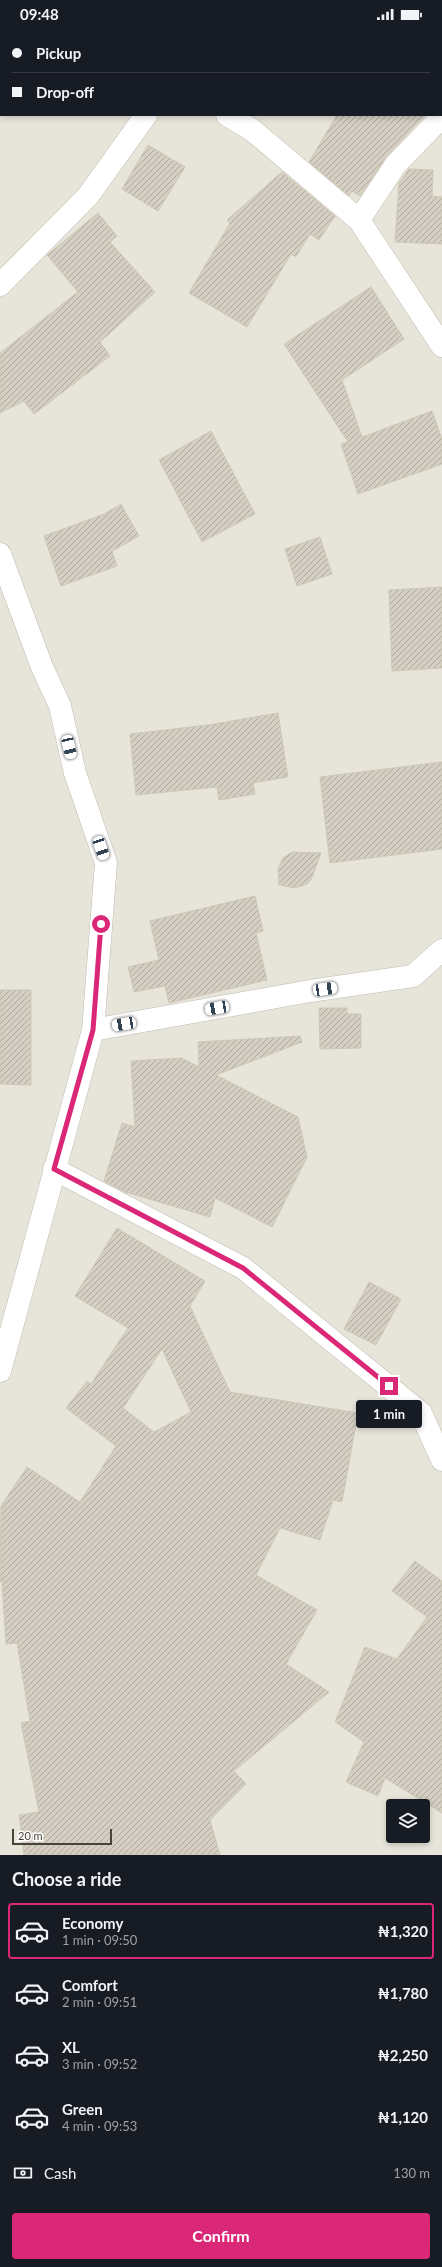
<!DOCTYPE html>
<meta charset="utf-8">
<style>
body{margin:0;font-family:Lato,sans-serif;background:#20242c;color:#f1f3f6;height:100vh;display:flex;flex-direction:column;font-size:15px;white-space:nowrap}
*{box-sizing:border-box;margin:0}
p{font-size:13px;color:#9ea1a6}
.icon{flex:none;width:22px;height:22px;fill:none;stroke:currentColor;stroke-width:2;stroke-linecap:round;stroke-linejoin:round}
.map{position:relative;height:1827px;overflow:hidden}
.sheet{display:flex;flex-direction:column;background:#171b24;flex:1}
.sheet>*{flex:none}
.banner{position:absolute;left:0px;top:0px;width:442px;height:88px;box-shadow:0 2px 6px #0003;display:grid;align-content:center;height:88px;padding:0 12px;background:#171b24}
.tools{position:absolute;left:386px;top:1771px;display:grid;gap:8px}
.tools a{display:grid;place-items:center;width:44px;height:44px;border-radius:4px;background:#171b24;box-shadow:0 2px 6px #0003;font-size:20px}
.scale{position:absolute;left:12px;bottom:10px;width:100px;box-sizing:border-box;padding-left:4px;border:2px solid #48443a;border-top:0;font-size:11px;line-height:14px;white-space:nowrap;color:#48443a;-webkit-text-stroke:3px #fff;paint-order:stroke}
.end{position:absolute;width:18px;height:18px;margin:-9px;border:5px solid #db2777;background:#fff;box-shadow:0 0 0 2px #fff}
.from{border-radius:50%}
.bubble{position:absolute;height:28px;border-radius:4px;background:#171b24;box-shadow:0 2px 6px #0003;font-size:13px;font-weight:700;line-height:28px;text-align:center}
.car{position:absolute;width:12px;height:24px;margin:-12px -6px;border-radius:5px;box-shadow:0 0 3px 1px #0007;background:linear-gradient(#fff 24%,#345 0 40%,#fff 0 76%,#345 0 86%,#fff 0)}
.banner b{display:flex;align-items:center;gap:14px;height:38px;font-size:15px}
.banner b+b{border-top:1px solid #363941}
.banner i{width:10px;height:10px;background:#f1f3f6}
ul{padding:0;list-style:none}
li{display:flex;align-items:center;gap:12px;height:56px;margin:0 8px 6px;padding:0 4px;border:2px solid transparent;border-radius:4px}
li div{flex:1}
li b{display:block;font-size:15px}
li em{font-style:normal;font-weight:700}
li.selected{border-color:#db2777}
li>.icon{width:36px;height:36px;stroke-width:1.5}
h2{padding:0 12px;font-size:18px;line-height:48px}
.pay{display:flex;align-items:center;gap:10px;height:44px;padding:0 12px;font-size:15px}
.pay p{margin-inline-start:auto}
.action{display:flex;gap:8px;margin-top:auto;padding:8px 12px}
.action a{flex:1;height:46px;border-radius:4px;background:#db2777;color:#fff;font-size:16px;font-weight:700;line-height:46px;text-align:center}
.status{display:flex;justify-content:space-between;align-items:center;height:28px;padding:0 20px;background:#171b24;direction:ltr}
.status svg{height:11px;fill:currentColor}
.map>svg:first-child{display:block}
</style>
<div class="status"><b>09:48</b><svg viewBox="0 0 49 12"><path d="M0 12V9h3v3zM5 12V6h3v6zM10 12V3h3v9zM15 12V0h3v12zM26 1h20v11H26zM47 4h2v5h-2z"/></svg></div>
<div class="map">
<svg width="442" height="1827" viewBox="0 0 442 1827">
<defs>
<pattern id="building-hatch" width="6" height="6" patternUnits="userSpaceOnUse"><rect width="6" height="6" fill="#d4cfc2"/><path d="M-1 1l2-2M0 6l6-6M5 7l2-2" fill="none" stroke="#aeaa9f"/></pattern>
</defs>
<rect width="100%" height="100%" fill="#f4f2ec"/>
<!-- residential -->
<path fill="#e7e5da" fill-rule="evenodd" d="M0 0H442V1827H0ZM1 1H441V87H1ZM393 1778H423V1808H393Z"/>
<!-- building -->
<path fill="url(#building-hatch)" stroke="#cec7b6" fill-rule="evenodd" d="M337 87H425L386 129 360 168 352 163 349 168 309 134Z
M148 117 185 139 158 183 122 161Z
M409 141 433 142 432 168 442 169V216L395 214 399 155Z
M282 144 335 188 319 212 310 206 296 229 291 226 247 299 189 265 230 195 227 192Z
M98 185 117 208 110 214 155 264 100 314 110 328 34 386 24 373 0 385V325L78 264 47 227Z
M371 259 404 311 342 352 362 409 432 383 442 411V436L358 466 341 416 348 414 284 316Z
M211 403 255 486 202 514 159 432Z
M121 476 139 508 112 523 117 538 61 558 44 508 104 486Z
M320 509 332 546 297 558 285 521Z
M442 559V640L392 643 389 562Z
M278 685 288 749 253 755 255 766 219 772 217 759 136 767 130 706 208 697Z
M442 734V821L330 835 320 749Z
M292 824 321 825 311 852 307 856 295 860 279 857 278 841 283 830Z
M255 868 263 903 256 905 267 952 169 975 165 958 134 964 128 939 159 932 150 893Z
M0 962H31V1057L0 1056Z
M319 980H347V986H361V1020L320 1021Z
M300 1008 302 1014 216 1047 298 1089 307 1129 272 1199 215 1170 210 1189 125 1164 104 1153 122 1095 135 1099 131 1033 182 1030 199 1039 198 1014Z
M117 1200 205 1253 190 1278 230 1364 358 1385 342 1474 333 1472 320 1512 280 1500 256 1547 317 1582 286 1636 329 1664 234 1743 246 1756 210 1792 220 1827H24L19 1787 39 1784 21 1695 30 1693 17 1615 6 1616 2 1554 0 1553 1 1478 27 1439 80 1474 116 1418 66 1380 87 1353 91 1356 128 1300 75 1268ZM162 1321 191 1384 154 1404 123 1380Z
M369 1254 401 1271 376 1317 344 1301Z
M415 1533 442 1553V1785L385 1750 378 1768 346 1754 364 1714 335 1694 365 1619 397 1631 427 1589 392 1563Z"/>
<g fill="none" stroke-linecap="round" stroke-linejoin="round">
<defs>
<path id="street" d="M19 0 23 1
M40 1 51 0
M227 87 252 102 359 192 442 318
M359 192 396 136 442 89
M0 257 88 168 146 87
M0 526 42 639 60 678 75 745 106 835 93 1002 0 1343
M93 1002 310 963 413 948 442 922
M54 1141 243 1240 421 1385 442 1432"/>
</defs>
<!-- street casing -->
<use href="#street" stroke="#bfbbaf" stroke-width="23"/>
<!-- street -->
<use href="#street" stroke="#fff" stroke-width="22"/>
</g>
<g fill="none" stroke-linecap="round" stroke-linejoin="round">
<!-- route -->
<path stroke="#db2777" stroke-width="5" d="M101 896 93 1002 54 1141 243 1240 389 1358"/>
</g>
</svg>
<div class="tools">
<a><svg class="icon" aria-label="layers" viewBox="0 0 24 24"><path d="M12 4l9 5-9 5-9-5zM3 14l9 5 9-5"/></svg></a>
</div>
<div class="scale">20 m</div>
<i class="end from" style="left:101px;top:896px"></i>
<i class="end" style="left:389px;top:1358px"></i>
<div class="bubble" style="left:356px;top:1372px;width:66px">1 min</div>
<i class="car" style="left:69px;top:719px;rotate:167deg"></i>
<i class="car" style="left:101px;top:820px;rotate:161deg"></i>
<i class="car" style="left:325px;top:961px;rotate:82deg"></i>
<i class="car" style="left:217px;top:980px;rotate:260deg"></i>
<i class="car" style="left:124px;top:996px;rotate:260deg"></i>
<div class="banner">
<b><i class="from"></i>Pickup</b>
<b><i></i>Drop-off</b>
</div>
</div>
<section class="sheet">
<h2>Choose a ride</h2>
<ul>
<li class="selected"><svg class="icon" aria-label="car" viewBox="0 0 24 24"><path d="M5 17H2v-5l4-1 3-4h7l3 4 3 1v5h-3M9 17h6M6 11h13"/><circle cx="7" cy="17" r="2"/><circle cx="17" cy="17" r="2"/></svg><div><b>Economy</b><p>1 min · 09:50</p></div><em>₦1,320</em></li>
<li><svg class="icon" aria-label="car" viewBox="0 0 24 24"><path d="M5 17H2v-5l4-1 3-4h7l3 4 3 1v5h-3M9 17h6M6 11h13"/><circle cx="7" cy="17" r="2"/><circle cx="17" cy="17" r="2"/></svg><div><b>Comfort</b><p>2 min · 09:51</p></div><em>₦1,780</em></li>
<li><svg class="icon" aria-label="car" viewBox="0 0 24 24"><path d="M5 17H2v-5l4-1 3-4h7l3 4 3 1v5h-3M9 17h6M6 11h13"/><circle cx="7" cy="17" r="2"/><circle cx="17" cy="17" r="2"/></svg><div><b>XL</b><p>3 min · 09:52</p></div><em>₦2,250</em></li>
<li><svg class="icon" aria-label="car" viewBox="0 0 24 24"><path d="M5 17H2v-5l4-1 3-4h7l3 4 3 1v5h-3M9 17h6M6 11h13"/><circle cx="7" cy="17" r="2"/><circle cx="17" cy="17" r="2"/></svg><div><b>Green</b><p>4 min · 09:53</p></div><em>₦1,120</em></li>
</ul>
<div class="pay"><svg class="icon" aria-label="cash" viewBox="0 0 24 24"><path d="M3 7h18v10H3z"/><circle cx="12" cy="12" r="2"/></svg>Cash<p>130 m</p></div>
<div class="action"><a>Confirm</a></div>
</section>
